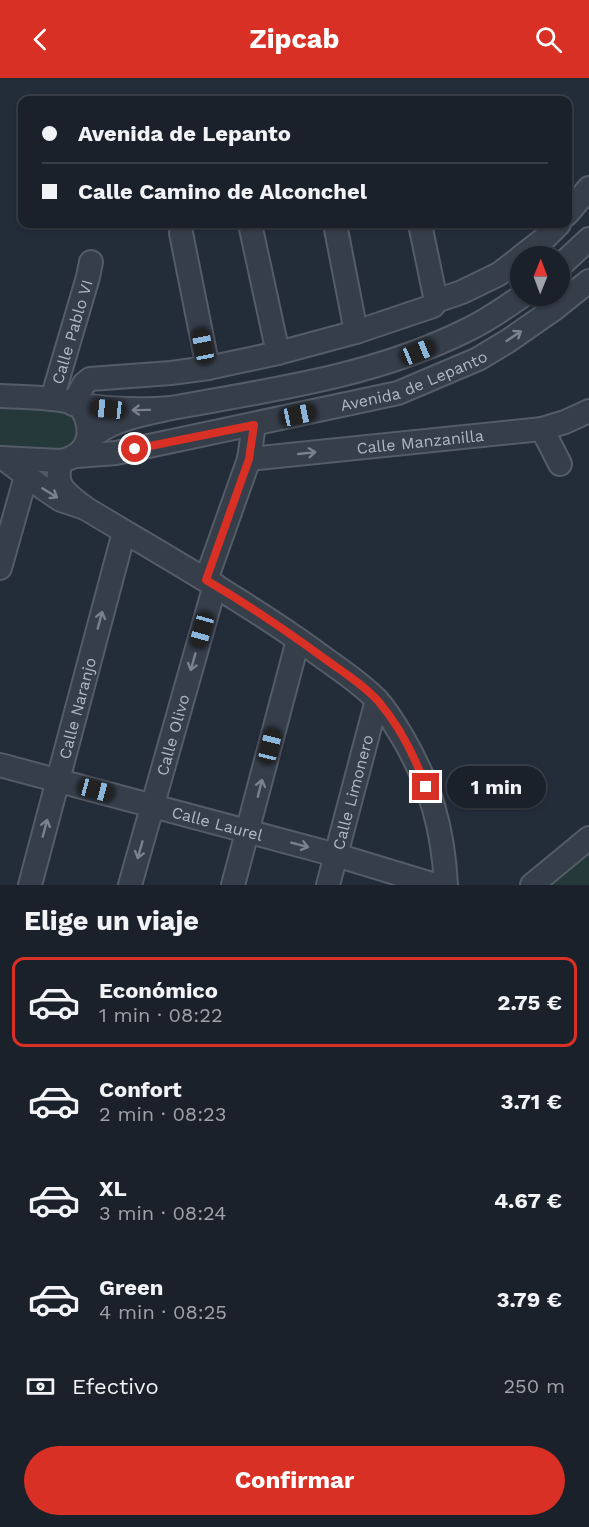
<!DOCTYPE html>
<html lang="es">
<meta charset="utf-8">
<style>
body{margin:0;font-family:"Work Sans",sans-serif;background:#272e37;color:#f1f3f6;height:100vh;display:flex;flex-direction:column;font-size:22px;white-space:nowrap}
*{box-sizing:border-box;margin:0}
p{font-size:20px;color:#9fa3a9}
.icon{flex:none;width:33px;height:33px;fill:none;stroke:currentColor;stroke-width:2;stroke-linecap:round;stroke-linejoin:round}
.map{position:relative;height:807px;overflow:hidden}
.panel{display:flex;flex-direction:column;background:#1a212b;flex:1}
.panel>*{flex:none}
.guide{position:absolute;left:18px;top:18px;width:554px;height:132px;border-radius:12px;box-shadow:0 2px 4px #0004,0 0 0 2px #383e47;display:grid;align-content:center;height:132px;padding:0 24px;background:#1a212b}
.needle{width:39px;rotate:1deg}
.buttons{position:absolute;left:510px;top:168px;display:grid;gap:12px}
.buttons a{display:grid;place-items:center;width:60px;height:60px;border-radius:50%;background:#1a212b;box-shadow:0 2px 4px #0004,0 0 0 2px #383e47;font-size:30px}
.end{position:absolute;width:27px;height:27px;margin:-14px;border:8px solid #d93025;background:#fff;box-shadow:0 0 0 3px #fff}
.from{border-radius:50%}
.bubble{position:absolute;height:42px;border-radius:21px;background:#1a212b;box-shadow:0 2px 4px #0004,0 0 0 2px #383e47;font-size:20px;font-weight:700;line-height:42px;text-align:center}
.car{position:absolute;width:18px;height:36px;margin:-18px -9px;border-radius:8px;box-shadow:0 0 4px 2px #0007;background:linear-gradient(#222 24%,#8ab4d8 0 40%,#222 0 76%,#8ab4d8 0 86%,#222 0)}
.guide b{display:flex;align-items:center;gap:21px;height:57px;font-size:22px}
.guide b+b{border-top:2px solid #383e47}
.guide i{width:15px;height:15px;background:#f1f3f6}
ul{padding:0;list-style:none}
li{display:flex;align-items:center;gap:18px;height:90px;margin:0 12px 9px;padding:0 12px;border:3px solid transparent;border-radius:12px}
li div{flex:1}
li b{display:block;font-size:22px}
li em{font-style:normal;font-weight:700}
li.current{border-color:#d93025}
li>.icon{width:54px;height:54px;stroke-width:1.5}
h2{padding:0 24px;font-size:27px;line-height:72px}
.pay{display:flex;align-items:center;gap:15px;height:66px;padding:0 24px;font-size:22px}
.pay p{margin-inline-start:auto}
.action{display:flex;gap:12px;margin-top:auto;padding:12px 24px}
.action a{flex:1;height:69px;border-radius:36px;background:#d93025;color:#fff;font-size:24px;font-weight:700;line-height:69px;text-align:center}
header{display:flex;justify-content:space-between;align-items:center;height:78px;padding:0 24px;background:#d93025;color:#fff;font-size:27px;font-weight:700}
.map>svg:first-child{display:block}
</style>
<header><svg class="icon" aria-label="back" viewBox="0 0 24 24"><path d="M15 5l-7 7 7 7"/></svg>Zipcab<svg class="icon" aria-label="search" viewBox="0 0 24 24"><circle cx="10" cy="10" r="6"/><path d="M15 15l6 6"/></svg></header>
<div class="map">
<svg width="589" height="807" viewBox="0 0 589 807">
<rect width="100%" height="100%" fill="#232c39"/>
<!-- green -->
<path fill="#25383a" d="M0 328 61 332C70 336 78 341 78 352 77 359 76 364 70 368 58 375 16 369 0 368Z
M589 768V807H541Z"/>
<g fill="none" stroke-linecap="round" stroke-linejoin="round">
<defs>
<g id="minor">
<path d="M567 136 589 110"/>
<path d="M250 146 278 275"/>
<path d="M335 146 356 254"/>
<path d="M420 146 436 223"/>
<path d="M181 155 208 290"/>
<path d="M522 178 544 161 559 146"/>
<path d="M560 188 589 161"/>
<path d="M0 318C18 319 61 319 76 326 86 332 90 349 88 360 84 374 74 380 61 383L0 380"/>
<path id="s1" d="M52 321 88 199 91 184"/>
<path d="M73 326 84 306 90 301 171 295 208 290 278 275 356 254 433 228 436 223 462 214 499 196 520 180"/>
<path d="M75 326C108 331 138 333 171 330 142 337 110 341 87 363"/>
<path d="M171 330C271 312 375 298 467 252 486 243 505 230 522 218"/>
<path d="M542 351 560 386"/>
<path id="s2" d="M77 378 116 375 398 315 478 281 508 263 554 231 589 203"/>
<path d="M3 380 43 410 61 422 85 430C66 415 53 409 61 383"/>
<path id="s3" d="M249 381 542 351 565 344 589 333"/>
<path d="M85 430C161 476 240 520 313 572 334 588 359 603 377 622 388 634 395 647 403 660 431 708 443 751 446 807"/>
<path d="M0 490 26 398"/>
<path d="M206 502 249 381 254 347"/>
<path id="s4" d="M0 687 336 777 435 807"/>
<path id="s5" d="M30 807 124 454"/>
<path id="s6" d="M130 807 215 507"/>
<path d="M233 807 298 562"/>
<path id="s7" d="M328 807 377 622"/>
<path d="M532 807 589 760"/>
</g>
</defs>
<!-- minor casing -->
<use href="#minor" stroke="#545c67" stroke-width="26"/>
<!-- minor -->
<use href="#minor" stroke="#363e4a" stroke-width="22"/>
</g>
<!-- one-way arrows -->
<defs><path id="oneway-shaft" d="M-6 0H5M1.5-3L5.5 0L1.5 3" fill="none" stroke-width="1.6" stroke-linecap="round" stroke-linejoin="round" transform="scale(1.5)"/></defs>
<g stroke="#7a828e">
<use href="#oneway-shaft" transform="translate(514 258) rotate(-34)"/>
<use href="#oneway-shaft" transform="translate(141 332) rotate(179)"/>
<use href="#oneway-shaft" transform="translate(307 375) rotate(-6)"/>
<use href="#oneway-shaft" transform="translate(50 415) rotate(32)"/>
<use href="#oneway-shaft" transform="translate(100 542) rotate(-75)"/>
<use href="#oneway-shaft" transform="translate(193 584) rotate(106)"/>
<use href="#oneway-shaft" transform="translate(260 710) rotate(-76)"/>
<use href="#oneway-shaft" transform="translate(45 750) rotate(-75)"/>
<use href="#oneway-shaft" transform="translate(300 767) rotate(15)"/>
<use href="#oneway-shaft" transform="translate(140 772) rotate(106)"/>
</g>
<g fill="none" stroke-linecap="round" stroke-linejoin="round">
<!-- route -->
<path stroke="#d93025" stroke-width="8" d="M135 371 254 347 249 381 206 502C247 526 287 553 325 581 343 594 364 607 379 624 400 649 415 679 426 709"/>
</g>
<g text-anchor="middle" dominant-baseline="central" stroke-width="4.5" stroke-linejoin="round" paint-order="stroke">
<!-- street labels -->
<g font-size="16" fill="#b1b9c6" stroke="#1c232e">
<text stroke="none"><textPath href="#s1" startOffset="70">Calle Pablo VI</textPath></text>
<text stroke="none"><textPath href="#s2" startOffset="346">Avenida de Lepanto</textPath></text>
<text stroke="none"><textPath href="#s3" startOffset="172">Calle Manzanilla</textPath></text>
<text stroke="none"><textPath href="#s5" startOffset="183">Calle Naranjo</textPath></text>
<text stroke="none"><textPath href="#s6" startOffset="156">Calle Olivo</textPath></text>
<text stroke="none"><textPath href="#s7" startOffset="96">Calle Limonero</textPath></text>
<text stroke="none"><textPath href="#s4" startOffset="225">Calle Laurel</textPath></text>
</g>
</g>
</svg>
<div class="buttons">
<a><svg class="needle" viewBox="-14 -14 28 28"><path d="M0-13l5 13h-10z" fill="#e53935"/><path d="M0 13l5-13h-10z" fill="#9fa3a9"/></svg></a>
</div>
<i class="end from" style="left:135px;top:371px"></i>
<i class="end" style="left:426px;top:709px"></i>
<div class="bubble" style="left:447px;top:688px;width:99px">1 min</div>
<i class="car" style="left:203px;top:268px;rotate:349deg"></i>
<i class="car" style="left:418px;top:274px;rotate:68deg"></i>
<i class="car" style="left:108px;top:331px;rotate:276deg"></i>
<i class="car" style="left:298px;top:337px;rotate:78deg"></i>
<i class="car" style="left:202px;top:552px;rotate:196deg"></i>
<i class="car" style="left:270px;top:668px;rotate:14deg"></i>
<i class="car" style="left:96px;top:712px;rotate:105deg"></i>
<div class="guide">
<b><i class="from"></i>Avenida de Lepanto</b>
<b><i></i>Calle Camino de Alconchel</b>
</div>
</div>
<section class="panel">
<h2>Elige un viaje</h2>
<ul>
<li class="current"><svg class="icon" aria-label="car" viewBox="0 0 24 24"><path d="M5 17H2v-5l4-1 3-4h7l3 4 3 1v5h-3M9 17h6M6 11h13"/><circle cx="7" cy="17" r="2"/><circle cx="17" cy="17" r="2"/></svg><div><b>Económico</b><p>1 min · 08:22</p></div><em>2.75 €</em></li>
<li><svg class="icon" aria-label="car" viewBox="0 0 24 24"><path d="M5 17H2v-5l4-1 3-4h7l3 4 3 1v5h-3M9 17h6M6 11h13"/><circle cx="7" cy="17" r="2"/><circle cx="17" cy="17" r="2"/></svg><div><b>Confort</b><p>2 min · 08:23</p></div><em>3.71 €</em></li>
<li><svg class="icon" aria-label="car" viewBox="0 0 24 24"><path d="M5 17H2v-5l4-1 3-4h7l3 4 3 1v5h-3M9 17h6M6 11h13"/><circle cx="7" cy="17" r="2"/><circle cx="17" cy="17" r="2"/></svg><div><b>XL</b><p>3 min · 08:24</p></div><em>4.67 €</em></li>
<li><svg class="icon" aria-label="car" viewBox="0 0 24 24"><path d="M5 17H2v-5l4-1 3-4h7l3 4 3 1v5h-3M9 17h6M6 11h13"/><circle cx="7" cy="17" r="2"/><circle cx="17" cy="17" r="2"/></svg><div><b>Green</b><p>4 min · 08:25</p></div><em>3.79 €</em></li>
</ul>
<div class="pay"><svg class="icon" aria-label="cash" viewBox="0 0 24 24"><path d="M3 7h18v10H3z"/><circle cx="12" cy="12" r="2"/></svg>Efectivo<p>250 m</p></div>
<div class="action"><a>Confirmar</a></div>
</section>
